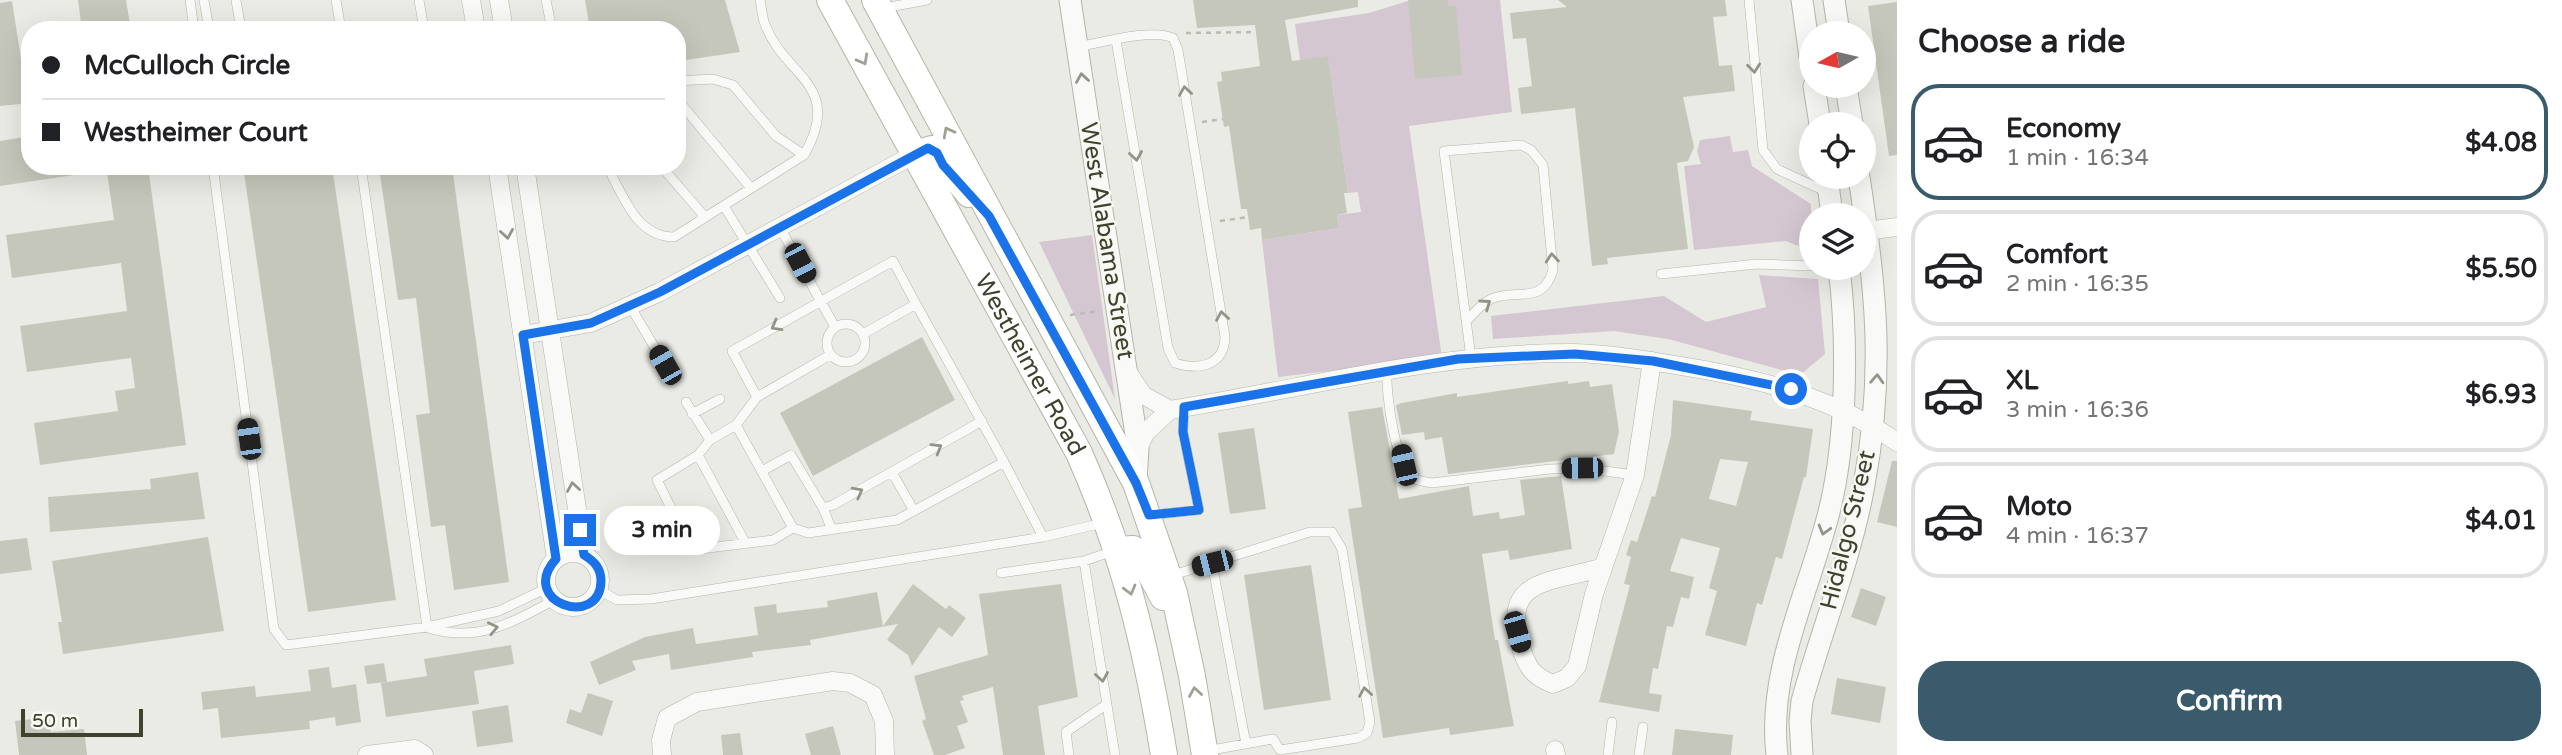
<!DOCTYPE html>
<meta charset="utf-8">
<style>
body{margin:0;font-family:"Varela Round",sans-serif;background:#f6f6f6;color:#202124;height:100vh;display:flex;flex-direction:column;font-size:26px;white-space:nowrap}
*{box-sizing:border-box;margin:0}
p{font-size:23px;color:#757577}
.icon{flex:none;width:38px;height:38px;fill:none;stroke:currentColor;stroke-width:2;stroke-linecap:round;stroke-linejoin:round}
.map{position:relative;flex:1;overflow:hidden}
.side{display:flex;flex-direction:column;background:#fff;width:665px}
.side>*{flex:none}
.banner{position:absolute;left:21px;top:21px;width:665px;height:154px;border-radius:28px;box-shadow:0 7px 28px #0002;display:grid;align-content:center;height:154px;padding:0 21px;background:#fff}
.needle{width:46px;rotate:262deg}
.tools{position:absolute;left:1799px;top:21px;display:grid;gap:14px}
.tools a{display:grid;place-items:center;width:77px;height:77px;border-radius:50%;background:#fff;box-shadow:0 7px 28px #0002;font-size:35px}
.scale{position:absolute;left:21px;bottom:18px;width:122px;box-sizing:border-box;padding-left:7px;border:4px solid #40422e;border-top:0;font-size:19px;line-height:24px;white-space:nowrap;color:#40422e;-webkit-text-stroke:5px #f8f8f4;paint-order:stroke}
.end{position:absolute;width:32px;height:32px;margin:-16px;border:9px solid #1a73e8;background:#fff;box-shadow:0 0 0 4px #fff}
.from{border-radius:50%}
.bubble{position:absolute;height:49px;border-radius:24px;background:#fff;box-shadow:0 7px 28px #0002;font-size:23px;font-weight:700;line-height:49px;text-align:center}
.car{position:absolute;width:21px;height:42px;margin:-21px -10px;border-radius:9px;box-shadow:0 0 5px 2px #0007;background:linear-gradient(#222 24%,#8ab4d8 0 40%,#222 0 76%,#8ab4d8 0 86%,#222 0)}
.banner b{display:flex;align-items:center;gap:24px;height:66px;font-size:26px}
.banner b+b{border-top:2px solid #e0e0e0}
.banner i{width:18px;height:18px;background:#202124}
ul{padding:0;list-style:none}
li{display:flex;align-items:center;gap:21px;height:116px;margin:0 14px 10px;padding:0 7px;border:4px solid #e0e0e0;border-radius:28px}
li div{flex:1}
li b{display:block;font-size:26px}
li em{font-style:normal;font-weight:700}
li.on{border-color:#395b6b}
li>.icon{width:63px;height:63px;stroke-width:1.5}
h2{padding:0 21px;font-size:32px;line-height:84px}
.primary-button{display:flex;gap:14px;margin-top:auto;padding:14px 21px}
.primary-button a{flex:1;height:80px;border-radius:28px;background:#395b6b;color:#fff;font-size:28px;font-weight:700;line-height:80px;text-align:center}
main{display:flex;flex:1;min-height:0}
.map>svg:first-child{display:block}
</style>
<main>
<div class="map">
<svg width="1897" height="755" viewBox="0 0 1897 755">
<rect width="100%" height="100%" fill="#ebebe5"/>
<!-- green -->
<path fill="#d4c7d1" d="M1411 0H1500L1512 112 1409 126 1442 358 1278 377 1262 240 1339 228 1337 215 1361 212 1358 192 1348 193 1328 57 1300 60 1295 24 1369 13Z
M1730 136 1733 152 1748 150 1752 166 1811 204V251L1786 241 1694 250 1684 166 1701 164 1697 151 1700 140Z
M1092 235 1115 399 1039 242Z
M1759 275 1818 279 1825 354 1800 375 1668 339 1614 331 1493 339 1491 316 1664 296 1706 322 1766 307Z"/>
<!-- building -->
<path fill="#c6c7bc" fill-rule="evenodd" d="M78 0H126L131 30H82Z
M585 0H725L740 52 686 60 683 41 677 42V30H590Z
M1193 0H1358V7L1285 20 1292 61 1328 56 1348 193H1344L1347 213 1337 215 1339 228 1262 240 1261 228 1250 230 1247 209H1241L1229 126 1224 127 1217 82 1222 81 1221 72 1260 66 1255 25 1197 28Z
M1408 0H1448V6H1456L1462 75 1415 79Z
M1558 0H1725L1727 16 1713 17 1719 66 1732 65 1735 91 1683 97 1694 147 1688 161 1677 163 1688 249 1607 258 1608 264 1592 266 1575 108 1521 114 1518 88 1532 86 1526 38 1513 39 1510 13 1567 7Z
M12 1 22 65 30 64V103L0 106V3Z
M1897 2V155L1889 156 1868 6Z
M30 136V166H81V174L0 186V141Z
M106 166H148L186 445 40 465 34 423 118 411 115 391 135 388 131 358 27 372 20 326 127 311 121 263 12 278 6 235 114 220Z
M243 166H332L396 600 308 612Z
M393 166H452L509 582 454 590 445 525 431 527 416 415 430 413 416 298 398 300 380 174 394 172Z
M922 337 955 400 813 476 780 413Z
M1568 381V384L1589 381 1590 387 1612 384 1619 431 1614 454 1448 474 1442 437 1425 440 1424 432 1402 435 1396 405 1402 403 1457 393V397Z
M1673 400 1752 411 1750 420 1813 429 1806 477H1804L1782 559 1776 557 1762 605 1757 603 1746 646 1705 635 1717 591 1709 588 1720 548 1681 538 1670 571 1694 577 1689 599 1681 597 1673 627 1667 626 1658 669 1653 668 1649 693 1662 695 1659 712 1599 702 1630 585 1624 584 1631 557 1626 555 1631 540 1637 542 1652 496 1655 497 1671 435ZM1720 459 1748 462 1736 506 1709 499Z
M1382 407 1399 499 1469 486 1473 516 1499 512 1500 519 1525 515 1520 480 1561 476 1572 549 1510 560 1508 550 1482 554 1495 640H1498L1514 726 1450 735 1449 728 1383 738 1348 509 1362 507 1348 412Z
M1254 428 1266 509 1230 514 1218 433Z
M1892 461H1897V527L1877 522Z
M198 472 205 519 50 532 48 497 151 489 150 479Z
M208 537 224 631 63 654 58 622H62L52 561Z
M27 538 32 570 0 574V541Z
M1311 565 1331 700 1264 710 1244 575Z
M913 584 946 609 949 605 966 618 952 637 939 627 912 666 908 655 887 640 898 624 810 640 811 645 752 652 753 657 671 670 669 654 632 661 636 670 599 685 590 662 645 637 693 628 696 644 758 635 754 607 776 604 777 613 828 607 827 601 877 592 883 626Z
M1061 584 1078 697 1038 706 1045 755H1003L993 687 962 696 964 700 960 701 968 722 957 726 965 748 945 755H934L922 721 926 719 914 676 988 655 979 594Z
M1861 588 1886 597 1876 626 1851 617Z
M511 645 514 664 474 671 479 704 386 717 381 683 427 676 424 659Z
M384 663 387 682 367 684 364 666Z
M329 667 332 688 356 684 361 722 336 726 335 717 309 721 310 729 221 738 218 708 203 710 201 692 255 686 256 697 311 691 308 670Z
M1837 678 1886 687 1880 723 1831 714Z
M588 693 613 701 602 736 566 723 570 709 581 713Z
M508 705 513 742 477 747 472 711Z
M49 717 51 732 84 729 87 755H19L15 721Z
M833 726 841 755H811L805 734Z
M1675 729 1733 735 1731 755H1672Z
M740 733 743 755H723L721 735Z"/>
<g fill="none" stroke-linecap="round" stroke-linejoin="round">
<defs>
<path id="service" d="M190 0 194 30
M204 0 209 30
M236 0 241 30
M336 0 341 30
M419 0 424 30
M546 0 552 30
M1749 0 1763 150 1777 169 1827 192
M884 8 927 0
M1077 47C1101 43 1152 28 1173 38L1178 50 1225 337C1224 365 1200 371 1175 363L1168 348 1116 40
M677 81 713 79 733 85 776 136 804 155
M677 99 751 188
M213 166 274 629 286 645 427 627 499 611 547 588
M361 166 427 627
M607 166C623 195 636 237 674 237L804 155C844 85 786 77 766 27 762 19 762 8 760 0
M661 166 705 217
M724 206 780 298
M779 226 835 327
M1661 274 1757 264 1811 266
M630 306 665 365
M1466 322C1474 313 1481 304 1491 299 1516 288 1543 306 1553 270L1543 165 1531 150 1521 145 1444 151 1471 358
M827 343a19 19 0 1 1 38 0a19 19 0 1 1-38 0Z
M830 355 757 397 736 425 710 440 698 455 657 480 692 550 773 540 793 528 808 533 897 520 1004 462 916 304 863 334
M1387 372C1386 394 1395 468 1415 479 1419 481 1427 482 1432 483L1550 469 1582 468 1635 475
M757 397 732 351 893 261 916 304
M686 402 710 440
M692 414 720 399
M736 425 793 528
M698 455 746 544
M1004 462 1043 537
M762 471 791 455 823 508 832 530
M893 474 914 511
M823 508 833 505 982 421
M1151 515 1199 510 1183 432 1184 407
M1084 561 1115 755
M1212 563 1246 744
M1001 573 1084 561 1113 551
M1170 576 1310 532H1332L1342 549 1370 722 1367 733 1358 738 1280 750 1273 739 1206 751
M599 590 617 600 651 599 1043 537 1103 523
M428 628C477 643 512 623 554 600
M1069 755 1066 732 1107 704
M1608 755 1612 722
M1639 755 1643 727"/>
<path id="minor" d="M471 0 476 30
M499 0 504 30
M497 166 556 559
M525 166 584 555
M1867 231 1897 227
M523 335 591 323 660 292 915 154
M1127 371 1143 395 1170 410C1303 389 1437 352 1574 353 1617 354 1662 363 1705 370 1775 383 1838 401 1897 442
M1138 448 1146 432 1170 410
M546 580a27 27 0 1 1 54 0a27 27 0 1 1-54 0Z
M1603 567C1556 583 1500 575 1520 645 1527 667 1532 676 1553 684L1567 678 1577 666 1594 594 1635 475 1652 361
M1555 750 1556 755
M367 755 415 749 424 755
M662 755 661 740 667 718 697 702 833 681 850 683 873 695 884 721 885 755"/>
<path id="tertiary" d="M1070 0 1138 448 1136 483
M1802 0 1811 64
M1834 0 1839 33
M1814 86 1820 124
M1846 86 1852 124
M1827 177 1832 215
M1777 755C1767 671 1809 592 1829 512 1847 441 1848 340 1839 268
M1802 755 1800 721 1802 701C1822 629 1851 558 1864 485 1885 373 1876 287 1859 177"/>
<g id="primary">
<path id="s1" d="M830 0 1079 453C1124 554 1146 646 1164 755"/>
<path d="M875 0 1136 483 1174 593 1192 676 1205 755"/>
<path d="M915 154 932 149 969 194"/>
<path d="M1118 550 1133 549 1141 556 1163 597"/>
</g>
</defs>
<!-- service casing -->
<use href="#service" stroke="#b4b5aa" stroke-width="10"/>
<!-- minor casing -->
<use href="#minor" stroke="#b4b5aa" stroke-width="19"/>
<!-- tertiary casing -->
<use href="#tertiary" stroke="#b4b5aa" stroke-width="23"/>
<!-- primary casing -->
<use href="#primary" stroke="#b5b5a5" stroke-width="28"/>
<!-- path -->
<path stroke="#babbb3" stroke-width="2.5" stroke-dasharray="5 5" stroke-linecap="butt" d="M1186 33 1256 32
M1202 122 1223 119
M1220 221 1249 217
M1070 315 1099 311"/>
<!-- service -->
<use href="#service" stroke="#f9f9f7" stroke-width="9"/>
<!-- minor -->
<use href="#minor" stroke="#f9f9f7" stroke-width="18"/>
<!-- tertiary -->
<use href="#tertiary" stroke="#f9f9f7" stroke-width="21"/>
<!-- primary -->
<use href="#primary" stroke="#fff" stroke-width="26"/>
</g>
<!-- one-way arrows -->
<defs><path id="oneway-chevron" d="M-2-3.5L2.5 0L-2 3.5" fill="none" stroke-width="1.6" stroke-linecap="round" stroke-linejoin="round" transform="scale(1.75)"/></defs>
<g stroke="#a0a096">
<use href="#oneway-chevron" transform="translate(863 60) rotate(61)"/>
<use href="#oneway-chevron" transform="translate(948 132) rotate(-118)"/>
<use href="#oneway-chevron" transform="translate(1130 590) rotate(75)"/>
<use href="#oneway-chevron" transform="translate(1195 692) rotate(-99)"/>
</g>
<g stroke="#939488">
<use href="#oneway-chevron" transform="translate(1754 68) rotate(84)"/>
<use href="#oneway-chevron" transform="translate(1082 78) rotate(-99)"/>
<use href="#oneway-chevron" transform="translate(1185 91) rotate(-99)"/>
<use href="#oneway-chevron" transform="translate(1136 156) rotate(81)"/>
<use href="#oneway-chevron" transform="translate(507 234) rotate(81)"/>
<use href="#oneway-chevron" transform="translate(1552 258) rotate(-95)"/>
<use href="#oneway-chevron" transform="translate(1486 304) rotate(-35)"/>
<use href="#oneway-chevron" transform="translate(1222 316) rotate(-99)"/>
<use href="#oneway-chevron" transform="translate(776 326) rotate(151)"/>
<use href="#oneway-chevron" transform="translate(1877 379) rotate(-87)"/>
<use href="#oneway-chevron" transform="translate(937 448) rotate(-31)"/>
<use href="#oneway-chevron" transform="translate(573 487) rotate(-99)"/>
<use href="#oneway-chevron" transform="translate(858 492) rotate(-28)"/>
<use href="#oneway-chevron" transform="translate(1824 530) rotate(106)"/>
<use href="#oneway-chevron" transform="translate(493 628) rotate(-12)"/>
<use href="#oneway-chevron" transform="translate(1102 677) rotate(81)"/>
<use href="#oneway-chevron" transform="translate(1365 692) rotate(-99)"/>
</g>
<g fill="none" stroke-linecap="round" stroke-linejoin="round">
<!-- route -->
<path stroke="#1a73e8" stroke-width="9" d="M580 530 584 555C594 561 601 568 601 581 600 630 517 602 556 559L523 335 591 323 660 292 928 148 937 153 943 165 989 216 1136 483 1149 515 1199 510 1183 432 1184 407 1458 359 1575 354 1653 361 1791 389"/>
</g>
<g text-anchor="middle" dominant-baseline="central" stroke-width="5" stroke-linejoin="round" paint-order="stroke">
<!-- street labels -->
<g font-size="24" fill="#40422e" stroke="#f8f8f4">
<text transform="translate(1107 241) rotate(81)">West Alabama Street</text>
<text stroke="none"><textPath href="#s1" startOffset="416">Westheimer Road</textPath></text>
<text transform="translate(1848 530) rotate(-76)">Hidalgo Street</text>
</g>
</g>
</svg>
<div class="tools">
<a><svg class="needle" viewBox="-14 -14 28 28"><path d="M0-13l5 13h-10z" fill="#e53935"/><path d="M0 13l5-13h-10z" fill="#757577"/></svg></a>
<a><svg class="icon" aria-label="locate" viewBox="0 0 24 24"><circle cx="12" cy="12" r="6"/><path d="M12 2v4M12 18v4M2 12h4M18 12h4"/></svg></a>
<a><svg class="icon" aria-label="layers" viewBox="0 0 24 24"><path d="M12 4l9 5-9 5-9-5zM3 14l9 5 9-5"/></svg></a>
</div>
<div class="scale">50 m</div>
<i class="end from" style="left:1791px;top:389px"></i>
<i class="end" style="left:580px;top:530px"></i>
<div class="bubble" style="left:604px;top:506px;width:116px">3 min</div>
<i class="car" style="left:800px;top:263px;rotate:152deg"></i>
<i class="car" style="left:665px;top:365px;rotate:330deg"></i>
<i class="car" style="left:249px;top:439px;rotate:352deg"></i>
<i class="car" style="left:1404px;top:465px;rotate:347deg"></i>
<i class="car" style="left:1582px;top:468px;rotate:269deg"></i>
<i class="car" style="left:1212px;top:563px;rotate:256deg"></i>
<i class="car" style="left:1517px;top:632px;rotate:164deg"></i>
<div class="banner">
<b><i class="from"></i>McCulloch Circle</b>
<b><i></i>Westheimer Court</b>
</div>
</div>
<section class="side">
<h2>Choose a ride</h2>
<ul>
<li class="on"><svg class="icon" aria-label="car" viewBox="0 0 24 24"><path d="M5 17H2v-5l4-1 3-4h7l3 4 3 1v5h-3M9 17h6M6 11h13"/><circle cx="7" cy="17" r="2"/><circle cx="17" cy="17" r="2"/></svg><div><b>Economy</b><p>1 min · 16:34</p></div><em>$4.08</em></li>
<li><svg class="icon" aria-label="car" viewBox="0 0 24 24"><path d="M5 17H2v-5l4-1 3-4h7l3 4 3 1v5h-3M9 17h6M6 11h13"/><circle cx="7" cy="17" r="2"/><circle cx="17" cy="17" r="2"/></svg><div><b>Comfort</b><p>2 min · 16:35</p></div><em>$5.50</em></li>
<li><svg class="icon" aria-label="car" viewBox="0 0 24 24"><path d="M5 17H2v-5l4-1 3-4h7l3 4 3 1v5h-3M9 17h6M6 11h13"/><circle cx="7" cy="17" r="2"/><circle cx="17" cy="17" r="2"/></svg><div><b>XL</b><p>3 min · 16:36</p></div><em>$6.93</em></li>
<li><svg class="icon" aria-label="car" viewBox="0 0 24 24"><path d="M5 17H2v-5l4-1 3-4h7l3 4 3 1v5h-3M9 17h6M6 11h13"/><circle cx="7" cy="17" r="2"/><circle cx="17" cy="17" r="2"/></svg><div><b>Moto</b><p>4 min · 16:37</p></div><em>$4.01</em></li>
</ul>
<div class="primary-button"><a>Confirm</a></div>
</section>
</main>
